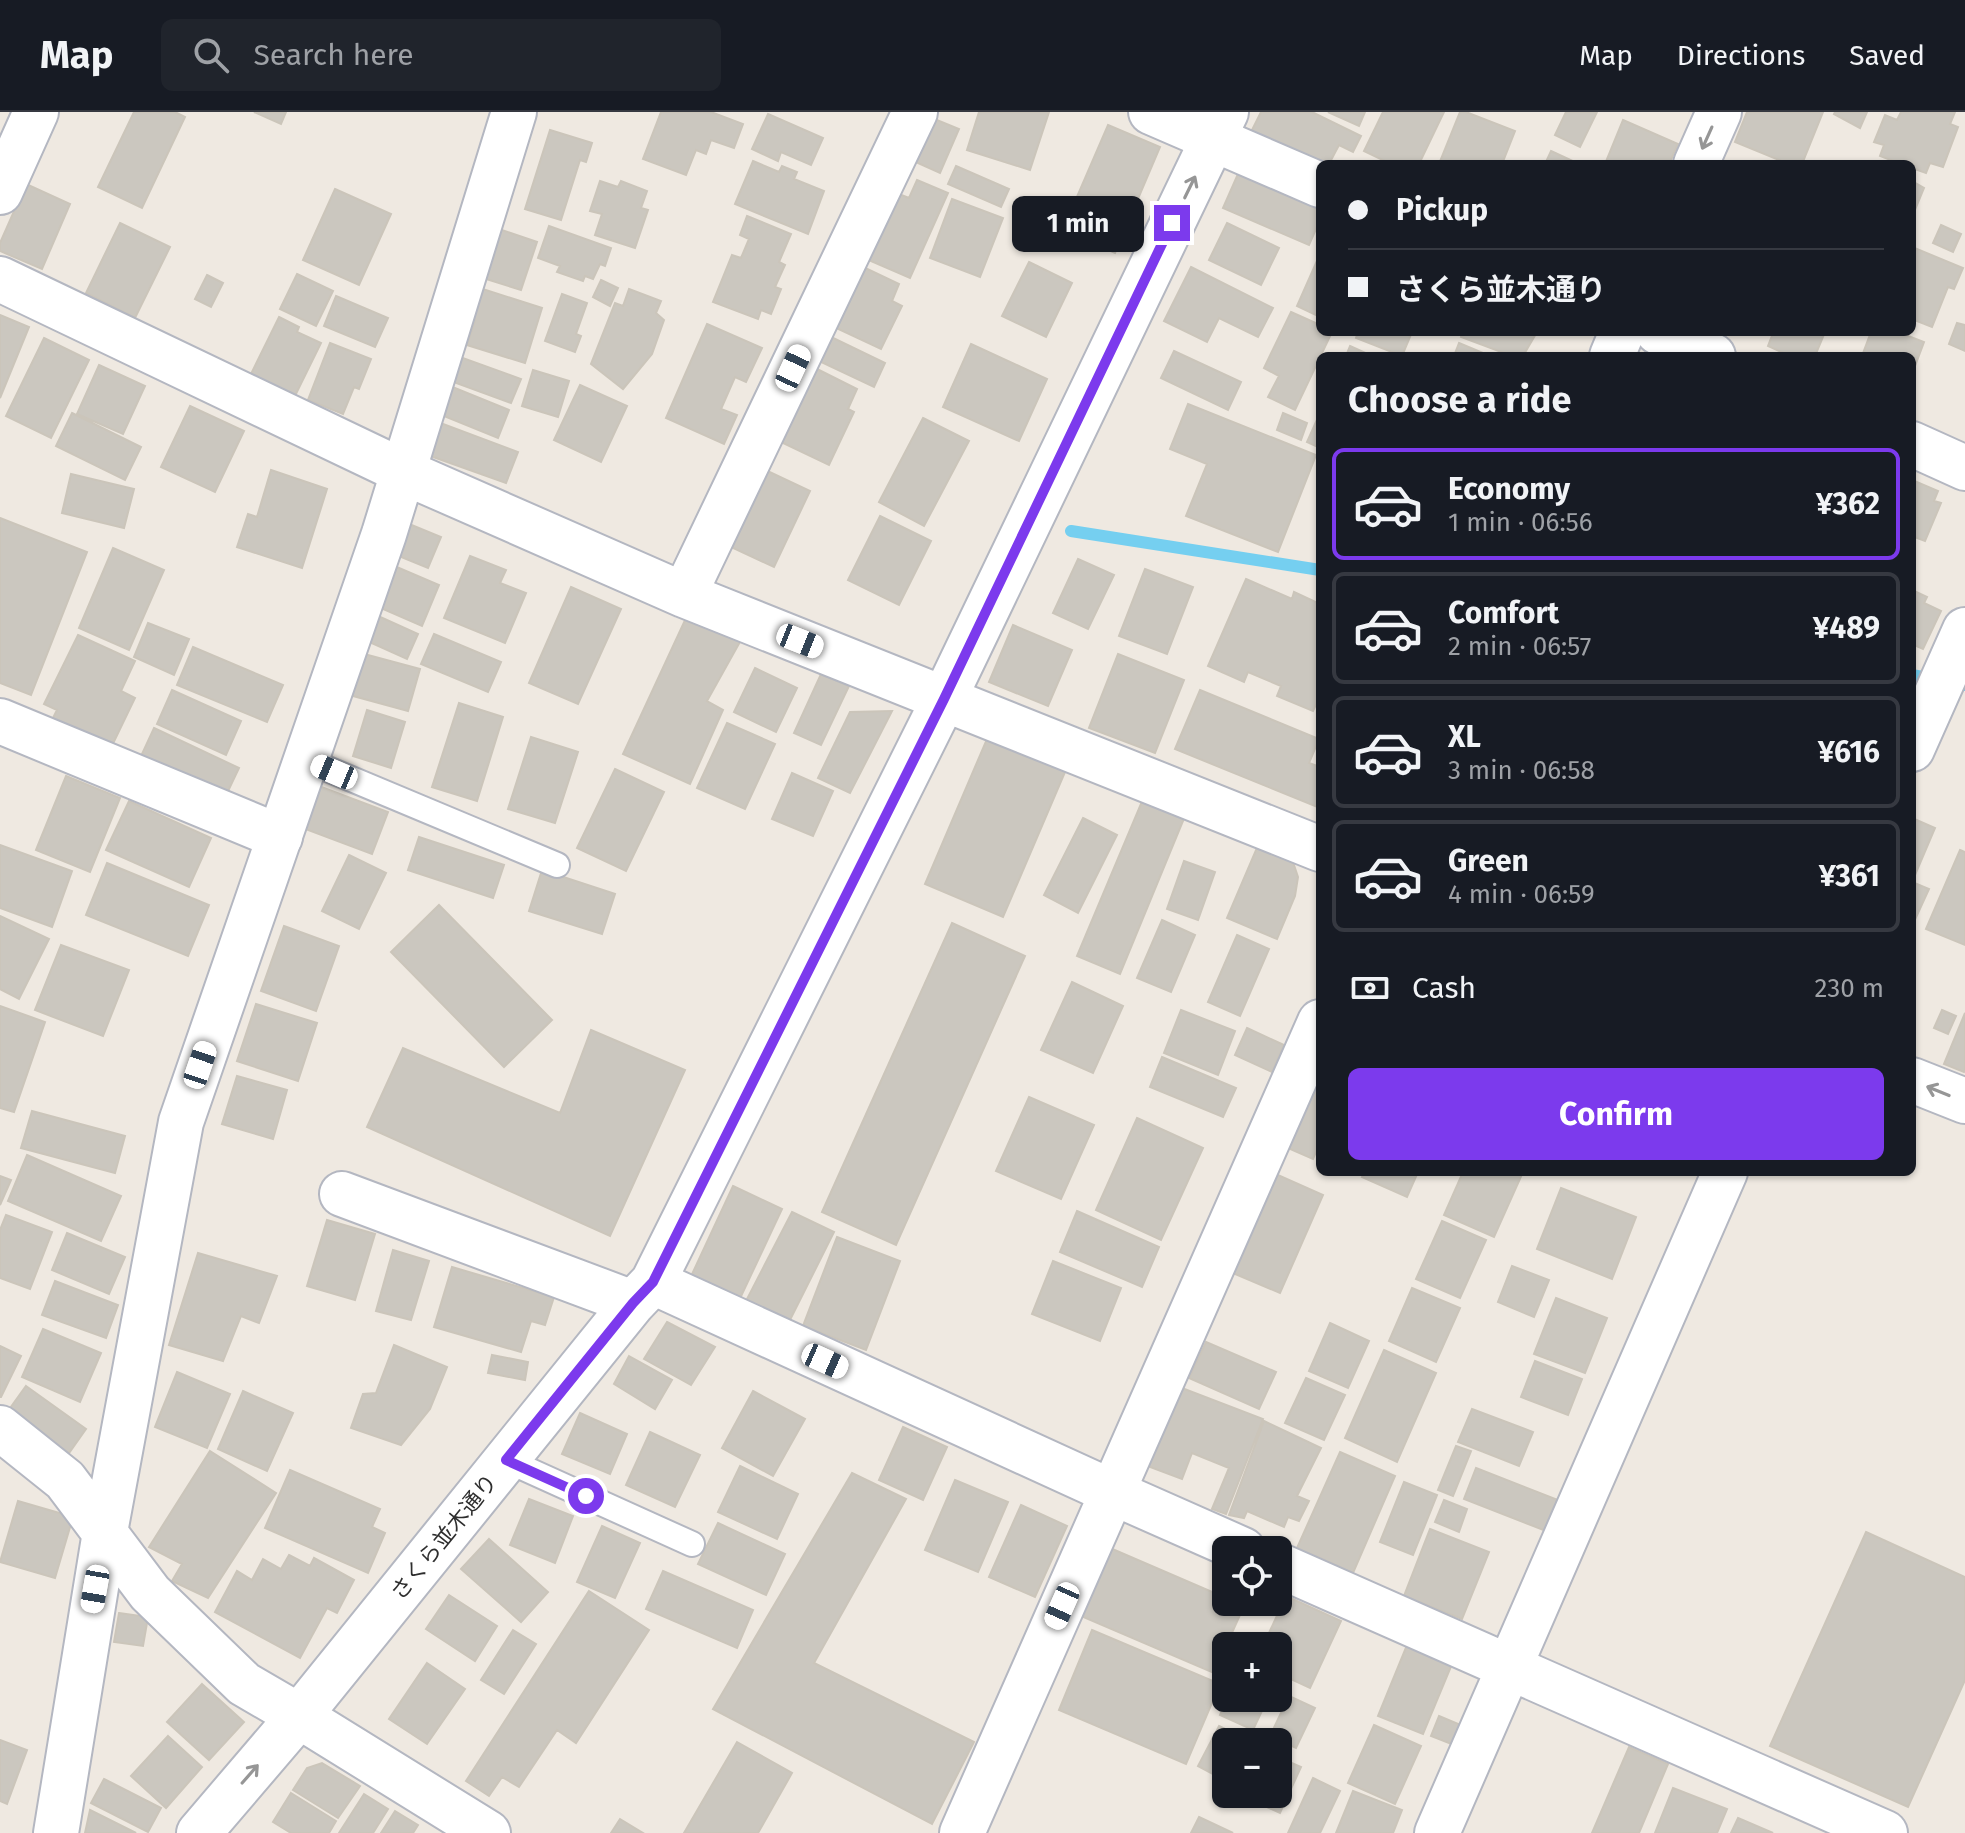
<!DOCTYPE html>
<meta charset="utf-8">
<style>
body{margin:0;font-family:"Fira Sans","Noto Sans JP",sans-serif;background:#20242c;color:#f1f3f6;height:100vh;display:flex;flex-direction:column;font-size:30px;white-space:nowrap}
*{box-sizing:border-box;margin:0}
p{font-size:26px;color:#9ea1a6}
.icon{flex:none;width:44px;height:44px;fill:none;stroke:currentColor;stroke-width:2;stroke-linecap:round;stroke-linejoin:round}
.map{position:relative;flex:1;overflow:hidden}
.sheet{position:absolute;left:1316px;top:240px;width:600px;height:824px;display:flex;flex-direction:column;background:#171b24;border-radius:12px;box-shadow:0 2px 6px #0004}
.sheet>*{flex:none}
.top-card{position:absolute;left:1316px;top:48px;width:600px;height:176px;border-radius:12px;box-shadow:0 2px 6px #0004;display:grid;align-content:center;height:176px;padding:0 32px;background:#171b24}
.controls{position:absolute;left:1212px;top:1424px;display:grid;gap:16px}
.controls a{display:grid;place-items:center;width:80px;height:80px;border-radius:12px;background:#171b24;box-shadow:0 2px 6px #0004;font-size:40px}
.end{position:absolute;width:36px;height:36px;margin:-18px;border:10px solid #7c3aed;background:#fff;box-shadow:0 0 0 4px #fff}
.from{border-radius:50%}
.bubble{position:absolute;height:56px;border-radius:12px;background:#171b24;box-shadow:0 2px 6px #0004;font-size:26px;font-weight:700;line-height:56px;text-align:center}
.car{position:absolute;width:24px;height:48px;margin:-24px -12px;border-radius:10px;box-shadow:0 0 6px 2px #0007;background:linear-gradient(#fff 24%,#345 0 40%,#fff 0 76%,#345 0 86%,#fff 0)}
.top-card b{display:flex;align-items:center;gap:28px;height:76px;font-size:30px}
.top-card b+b{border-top:2px solid #363941}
.top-card i{width:20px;height:20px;background:#f1f3f6}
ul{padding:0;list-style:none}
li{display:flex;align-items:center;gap:24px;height:112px;margin:0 16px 12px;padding:0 16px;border:4px solid #363941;border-radius:12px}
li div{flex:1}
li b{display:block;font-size:30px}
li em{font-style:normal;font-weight:700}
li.active{border-color:#7c3aed}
li>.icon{width:72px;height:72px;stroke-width:1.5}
h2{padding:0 32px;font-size:36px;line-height:96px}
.pay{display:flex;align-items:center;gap:20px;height:88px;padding:0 32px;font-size:30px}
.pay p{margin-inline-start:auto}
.cta{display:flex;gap:16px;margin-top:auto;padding:16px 32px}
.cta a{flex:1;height:92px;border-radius:12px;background:#7c3aed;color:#fff;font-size:32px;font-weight:700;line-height:92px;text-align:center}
header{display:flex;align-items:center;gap:48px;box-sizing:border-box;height:112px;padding:0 40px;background:#171b24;border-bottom:2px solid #363941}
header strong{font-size:38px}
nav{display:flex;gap:44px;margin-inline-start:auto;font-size:28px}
.search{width:560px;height:72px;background:#20242c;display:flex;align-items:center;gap:20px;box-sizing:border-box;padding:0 28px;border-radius:12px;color:#9ea1a6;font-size:30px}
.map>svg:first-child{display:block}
</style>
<header>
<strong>Map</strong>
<div class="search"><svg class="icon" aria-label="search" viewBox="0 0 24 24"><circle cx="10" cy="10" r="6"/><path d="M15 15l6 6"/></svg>Search here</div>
<nav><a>Map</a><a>Directions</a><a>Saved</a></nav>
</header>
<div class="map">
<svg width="1965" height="1721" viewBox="0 0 1965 1721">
<rect width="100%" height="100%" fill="#efe9e1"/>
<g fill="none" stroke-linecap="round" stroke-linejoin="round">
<!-- stream -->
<path stroke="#75cff0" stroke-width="12" d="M1071 419 1320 458
M1912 563 1965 573"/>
</g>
<!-- building -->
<path fill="#cbc7bf" stroke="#cbc5ba" stroke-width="2" d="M134 0H175L185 5 142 96 98 75Z
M254 0H286L281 12Z
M661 0H711L743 12 734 36 711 28 706 42 696 38 686 63 643 47Z
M979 0H1049L1030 58 967 38Z
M1261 0H1312L1361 24 1353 40 1339 33 1329 52H1320L1251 20Z
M1328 0H1365L1359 14Z
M1383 0H1444L1419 52H1391L1364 39Z
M1460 0H1466L1515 19 1502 52H1439Z
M1566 0H1597L1580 35 1555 23Z
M1747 0H1823L1802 52H1789L1735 30Z
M1835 0H1867L1860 16 1834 2Z
M1901 0H1955L1950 12 1958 15 1943 55 1930 51 1926 61 1912 56V52H1901L1880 44 1884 33 1874 30 1885 3 1897 8Z
M768 2 823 26 811 53 781 40 778 49 752 37Z
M927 4 959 17 940 61 909 47Z
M1623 8 1678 32 1669 52H1605Z
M1108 13 1160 35 1115 141 1073 123 1081 106 1070 101Z
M550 18 592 31 586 50 580 48 561 108 525 97Z
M1551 39 1579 52H1545Z
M753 49 779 60 782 54 797 60 794 67 824 79 808 122 735 92Z
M956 54 1009 77 1001 95 948 72Z
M1241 55 1320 89V108L1309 133 1223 96Z
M917 68 948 81 910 166 864 146 899 82 909 86Z
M600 69 618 75 621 69 647 79 641 96 648 98 635 136 595 123 602 102 590 99Z
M1912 69 1924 76 1912 105Z
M26 72 70 92 42 157 0 139V131Z
M335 77 391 102 359 173 303 148Z
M952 87 1003 106 980 165 930 146Z
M747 104 791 122 779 150 785 153 775 175 781 177 771 202 761 198 758 207 713 190 732 143 741 146 749 127 740 123Z
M120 111 170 135 135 206 86 181Z
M1227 111 1279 136 1261 173 1209 148Z
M1941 113 1961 122 1953 140 1933 131Z
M549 114 611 136 605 154 600 152 593 167 585 164 583 169 557 160 560 154 538 146Z
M496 116 537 130 521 178 480 165Z
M1912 135 1963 156 1954 177 1948 175 1932 215 1912 207Z
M1320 142V205L1297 194Z
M1029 150 1072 171 1046 225 1002 204Z
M861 154 899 172 892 189 902 194 881 237 832 214Z
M1191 155 1273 196 1258 225 1219 206 1207 230 1164 209Z
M297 162 333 179 316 214 280 197Z
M207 163 223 171 211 195 195 187Z
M601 168 618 176 610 194 593 185Z
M464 171 542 196 525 251 467 233 475 209 454 202Z
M629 177 661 189 656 201 664 208 652 242 623 277 591 252 615 191 623 194Z
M562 182 587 191 576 222 581 224 575 240 545 229Z
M336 184 388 206 375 235 324 214Z
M1291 200 1320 213V220H1332L1295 298 1268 285 1279 264 1264 256Z
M0 203 29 215 0 286Z
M279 205 299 215 297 220 321 231 294 286 250 264Z
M1957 211 1965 213V239L1949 232Z
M707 212 762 236 746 270 735 265 721 297 737 303 724 332 666 306Z
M1358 220H1412L1402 244 1356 226Z
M1463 220H1537L1523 244H1512L1461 225Z
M1772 220H1825L1815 244H1790L1768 234 1773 221Z
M1871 220H1898L1924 230 1915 254 1912 253V244H1862Z
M829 224 885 251 874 275 817 248Z
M44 226 89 248 51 326 6 304Z
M330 231 371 247 359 277 354 275 343 302 308 288Z
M1459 231 1490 244H1454Z
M971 232 1047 267 1019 329 943 295Z
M1350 234 1372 244H1346Z
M1174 239 1241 270 1228 298 1161 266Z
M446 240 521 267 511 291 437 264Z
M99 253 145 274 123 322 77 302Z
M817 257 857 277 848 297 854 300 829 353 781 330Z
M533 258 569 269 558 305 522 294Z
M445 272 509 298 498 326 434 300Z
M580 273 627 294 601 350 554 328Z
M1188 292 1316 343 1278 440 1186 404 1207 352 1170 337Z
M190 294 244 319 215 380 161 355Z
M72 301 141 335 125 368 56 334Z
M1283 301 1307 311 1301 328 1277 318Z
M1320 301V336L1307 330Z
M427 306 518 340 506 371 422 341Z
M923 306 969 329 924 414 879 390Z
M759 355 810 379 774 455 731 435Z
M271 358 327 377 302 456 237 435 248 402 257 405Z
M71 362 134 377 124 416 62 401Z
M1912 368 1938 379 1934 389 1941 391 1925 429 1912 424Z
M880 404 931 429 899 493 848 468Z
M0 406 87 440 31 583 0 571Z
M397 407 441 425 428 456 384 438Z
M113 436 164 458 129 538 79 516Z
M470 444 506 458 500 471 526 481 505 531 444 506Z
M1078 447 1114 463 1088 517 1053 501Z
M385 450 439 473 422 514 367 490Z
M1145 457 1193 475 1167 542 1119 524Z
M1246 467 1292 487 1294 480 1320 492 1318 498 1320 499V584L1313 599 1277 584 1281 574 1248 560 1244 570 1208 554Z
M571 475 621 497 578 592 529 571Z
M1912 478 1927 485 1924 491 1941 499 1923 537 1912 532Z
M367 499 418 522 407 547 356 524Z
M686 506 741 528 707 589 723 598 690 672 623 642Z
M148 511 189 527 174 563 134 545Z
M1013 513 1072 538 1048 594 989 570Z
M434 522 501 550 488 580 421 552Z
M78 523 135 549 121 579 135 586 108 642 49 614 57 598 44 592Z
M193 535 283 573 267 610 177 573Z
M353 539 420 557 408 599 342 581Z
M1118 542 1184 568 1155 641 1089 616Z
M755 556 797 576 776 620 734 600Z
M821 562 849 574 821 633 794 621Z
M172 578 241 609 226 643 157 612Z
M1200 578 1319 627 1309 651 1320 655V696L1175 637Z
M459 591 503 605 477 689 432 675Z
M367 598 405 610 391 656 353 644Z
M892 599 850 681 818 666 850 600Z
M727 611 775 632 745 697 697 676Z
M154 616 239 656 221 694 136 655Z
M531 625 578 640 555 711 508 697Z
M987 627 1065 660 1003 805 925 772Z
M615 657 664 680 626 759 577 736Z
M792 661 833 679 813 724 772 707Z
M66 664 120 686 90 760 36 738Z
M316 673 388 700 372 742 300 715Z
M1143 687 1185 704 1120 862 1077 844Z
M129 689 211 726 189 775 106 738Z
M1083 706 1117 723 1078 801 1044 783Z
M1912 706 1935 716 1915 763 1912 762Z
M419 725 504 753 493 786 408 758Z
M1259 731 1285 744 1293 750 1298 765 1295 784 1277 827 1227 806Z
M0 733 72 759 52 815 0 796Z
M1960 738 1965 740V833L1926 817Z
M349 743 386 761 359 817 322 799Z
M1184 749 1215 760 1198 808 1167 797Z
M107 751 209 793 188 844 86 803Z
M542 758 615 782 602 822 529 799Z
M1912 770 1929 777 1913 812H1912Z
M439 793 552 908 504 955 391 840Z
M0 804 49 827 19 887 0 877Z
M1162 808 1195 823 1171 880 1137 866Z
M952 811 1025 844 896 1133 822 1100Z
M284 814 339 834 316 899 261 879Z
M1237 823 1269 837 1240 904 1208 890Z
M61 833 129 858 103 924 35 898Z
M1072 870 1123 894 1093 961 1041 938Z
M256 892 317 911 298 969 237 949Z
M0 894 45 910 14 1000 0 996Z
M1181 898 1235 919 1218 963 1164 941Z
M1942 898 1956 904 1948 922 1934 916Z
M1965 901V958L1964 960 1944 952Z
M1247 916 1284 933 1272 960 1235 943Z
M591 918 685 958 610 1124 367 1015 403 936 560 1001Z
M1162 945 1236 976 1223 1005 1150 975Z
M1312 962 1320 966V1031L1313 1047 1281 1033Z
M237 964 287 978 273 1027 222 1012Z
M1029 985 1094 1013 1061 1087 996 1059Z
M32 999 125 1024 115 1061 21 1036Z
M1137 1006 1203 1036 1161 1128 1096 1098Z
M27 1043 121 1084 101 1129 8 1089Z
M1271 1060 1323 1083 1280 1181 1228 1159Z
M1365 1060H1418L1407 1085 1362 1065Z
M1463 1060H1523L1494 1125 1444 1103Z
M0 1064 11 1068 0 1093Z
M733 1074 782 1097 736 1195 687 1173Z
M1561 1076 1636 1105 1612 1167 1537 1137Z
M1077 1099 1159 1135 1142 1175 1060 1140Z
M792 1100 834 1120 789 1210 746 1189Z
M6 1103 52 1120 30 1177 0 1166V1118Z
M327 1108 375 1122 355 1188 307 1174Z
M1442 1109 1486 1128 1460 1186 1416 1167Z
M67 1121 125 1145 109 1182 52 1158Z
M837 1125 900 1149 866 1238 803 1214Z
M393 1138 429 1149 411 1208 376 1199Z
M198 1141 277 1164 259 1211 241 1204 223 1249 169 1233Z
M1053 1149 1121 1176 1100 1229 1032 1202Z
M1512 1154 1549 1168 1534 1205 1498 1190Z
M452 1155 554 1185 545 1213 531 1209 521 1240 434 1215Z
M55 1169 118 1193 106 1226 42 1203Z
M1412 1176 1460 1196 1436 1250 1389 1229Z
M1556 1186 1607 1206 1585 1261 1534 1242Z
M667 1210 715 1235 691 1273 644 1247Z
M1330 1211 1369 1229 1348 1276 1309 1259Z
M43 1217 101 1241 80 1290 22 1265Z
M1206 1230 1276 1260 1259 1297 1189 1266Z
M394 1233 447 1255 430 1297 401 1333 351 1316 363 1282 376 1281Z
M0 1234 21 1244 1 1285H0Z
M1384 1238 1436 1261 1397 1350 1345 1326Z
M492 1243 528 1250 525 1268 488 1261Z
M629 1244 672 1268 655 1297 614 1272Z
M1535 1249 1582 1267 1568 1303 1521 1285Z
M177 1260 230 1282 207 1336 155 1315Z
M1306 1266 1345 1283 1324 1328 1285 1311Z
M1174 1273 1263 1307 1226 1402 1212 1397 1229 1356 1192 1341 1182 1367 1142 1352Z
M26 1274 86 1317 69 1341 8 1299Z
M243 1279 293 1301 267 1359 218 1337Z
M753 1279 805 1307 773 1364 722 1336Z
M1472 1297 1533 1320 1519 1354 1458 1330Z
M580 1301 627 1322 610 1362 562 1342Z
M1264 1309 1321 1336 1297 1384 1309 1389 1299 1409 1288 1405 1284 1415 1247 1399 1244 1406 1229 1403Z
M903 1315 947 1335 923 1388 879 1368Z
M650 1320 700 1343 675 1395 626 1373Z
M1456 1334 1471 1339 1453 1384 1438 1378Z
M210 1339 276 1381 208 1486 172 1469 182 1452 149 1435Z
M1340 1340 1395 1364 1353 1461 1297 1436Z
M740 1354 798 1382 777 1427 718 1400Z
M1476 1356 1558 1388 1546 1419 1464 1387Z
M290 1358 380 1397 372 1415 385 1421 368 1461 265 1416Z
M852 1361 906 1387 814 1551 974 1630 932 1712 713 1597Z
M955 1368 1008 1390 978 1460 925 1438Z
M1404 1370 1437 1383 1413 1443 1380 1430Z
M529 1387 573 1404 555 1451 510 1433Z
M1444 1388 1467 1397 1459 1420 1435 1410Z
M18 1389 73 1405 55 1466 0 1450Z
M1021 1393 1067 1414 1035 1485 989 1465Z
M718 1411 785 1442 766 1483 698 1452Z
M602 1414 640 1431 615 1486 577 1470Z
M1430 1417 1489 1440 1462 1507 1404 1484Z
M1866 1420 1965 1465V1568L1908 1695 1770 1634Z
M489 1427 548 1480 521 1510 461 1457Z
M1110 1436 1226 1486V1490H1236L1244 1494 1214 1561 1081 1504Z
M289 1443 310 1454 314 1446 354 1468 337 1501 327 1496 300 1546 215 1500 237 1459 252 1468 263 1447 281 1457Z
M663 1459 753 1498 737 1536 646 1497Z
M589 1479 649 1518 576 1631 557 1618 519 1675 502 1665 489 1684 466 1669Z
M449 1483 497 1514 475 1549 426 1517Z
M1286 1484 1341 1509 1310 1576 1278 1561V1534H1263Z
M119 1501 148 1505 143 1534 114 1530Z
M513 1518 536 1532 504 1582 481 1568Z
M1092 1518 1220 1572 1186 1652 1059 1598Z
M1407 1533 1452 1552 1423 1622 1378 1604Z
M427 1551 465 1577 427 1632 389 1607Z
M202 1572 244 1610 209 1648 167 1610Z
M1289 1584 1315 1596 1296 1636 1270 1624Z
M1227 1586H1268L1253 1618 1220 1603Z
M1439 1604 1463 1614 1454 1633 1431 1624Z
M1374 1613 1421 1634 1395 1692 1348 1671Z
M1219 1614 1249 1629 1226 1630V1669L1198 1654Z
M168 1624 202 1655 166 1696 131 1664Z
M0 1628 27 1638 7 1692 0 1689Z
M737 1630 792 1661 758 1721H684Z
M1629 1635 1668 1652 1639 1721H1592Z
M1278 1645 1301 1655 1280 1701 1247 1686 1249 1682H1278Z
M322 1651 360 1674 338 1706 293 1678 307 1656Z
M1313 1666 1340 1679 1320 1721H1288Z
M104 1667 161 1696 148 1720 91 1691Z
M1673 1676 1727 1697 1717 1721H1655Z
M1353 1679 1402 1698 1393 1721H1336Z
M291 1681 336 1709 329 1721H291L273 1710Z
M364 1682 388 1697 373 1721H339Z
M90 1698 136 1721H85Z
M395 1699 418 1713 413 1721H381Z
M1199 1705 1233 1721H1191Z
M1738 1706 1773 1721H1731Z
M620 1707 643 1721H611Z"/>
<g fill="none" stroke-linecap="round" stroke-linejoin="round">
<defs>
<path id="service" d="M306 648 557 753
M506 1348 692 1432"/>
<path id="minor" d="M1151 0 1320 73
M1696 52 1719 0
M0 80 36 0
M0 167 404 360 684 483 1320 737
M1658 220 1713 244
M1612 244 1622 220
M1912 332 1965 356
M684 483 915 0
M0 609 280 725
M1912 637 1965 518
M1912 968 1965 989
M342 1082 633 1191
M653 1170 1112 1380 1243 1438
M1278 1453 1885 1721
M199 1721 299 1604 633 1191 653 1170 944 587 1226 0
M962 1721 1320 910
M1437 1721 1725 1060"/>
<path id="tertiary" d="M0 1316 65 1368 150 1481 244 1572 299 1604 488 1721
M56 1721 105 1420 181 1010 384 422 514 0"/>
</defs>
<!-- service casing -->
<use href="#service" stroke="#b4b7c1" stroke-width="28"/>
<!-- minor casing -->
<use href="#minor" stroke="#b4b7c1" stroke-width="48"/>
<!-- tertiary casing -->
<use href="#tertiary" stroke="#b4b7c1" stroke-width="48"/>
<!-- service -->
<use href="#service" stroke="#fff" stroke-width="24"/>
<!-- minor -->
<use href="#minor" stroke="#fff" stroke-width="44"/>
<!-- tertiary -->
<use href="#tertiary" stroke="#fff" stroke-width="44"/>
</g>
<!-- one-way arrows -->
<defs><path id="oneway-shaft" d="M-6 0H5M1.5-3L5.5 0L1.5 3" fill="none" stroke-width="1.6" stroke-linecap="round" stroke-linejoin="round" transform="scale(2)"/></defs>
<g stroke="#969696">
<use href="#oneway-shaft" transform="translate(1707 26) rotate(114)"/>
<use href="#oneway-shaft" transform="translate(1190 75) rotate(-64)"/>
<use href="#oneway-shaft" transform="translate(1938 979) rotate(-158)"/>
<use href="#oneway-shaft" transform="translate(250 1662) rotate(-49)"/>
</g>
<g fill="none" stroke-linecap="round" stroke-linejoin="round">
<!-- route -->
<path stroke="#7c3aed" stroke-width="10" d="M586 1384 506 1348 633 1191 653 1170 944 587 1172 111"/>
</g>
<g text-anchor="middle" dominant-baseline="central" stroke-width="8" stroke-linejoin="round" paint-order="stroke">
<!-- street labels -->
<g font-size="22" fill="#2e2e2e" stroke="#fff">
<text transform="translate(444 1425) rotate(-51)">さくら並木通り</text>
</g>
</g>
</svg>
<div class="controls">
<a><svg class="icon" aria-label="locate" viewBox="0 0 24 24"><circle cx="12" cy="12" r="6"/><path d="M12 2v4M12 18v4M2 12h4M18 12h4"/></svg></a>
<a>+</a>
<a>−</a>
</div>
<i class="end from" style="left:586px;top:1384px"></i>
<i class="end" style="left:1172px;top:111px"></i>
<div class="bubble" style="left:1012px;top:84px;width:132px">1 min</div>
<i class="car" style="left:793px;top:256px;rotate:25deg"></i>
<i class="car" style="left:800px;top:529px;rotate:112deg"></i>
<i class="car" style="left:334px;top:660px;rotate:293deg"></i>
<i class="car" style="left:200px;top:953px;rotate:19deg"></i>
<i class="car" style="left:825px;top:1249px;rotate:114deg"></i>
<i class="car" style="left:95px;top:1477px;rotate:190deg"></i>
<i class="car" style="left:1062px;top:1494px;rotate:204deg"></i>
<div class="top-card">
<b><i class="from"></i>Pickup</b>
<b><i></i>さくら並木通り</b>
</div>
<section class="sheet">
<h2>Choose a ride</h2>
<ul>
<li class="active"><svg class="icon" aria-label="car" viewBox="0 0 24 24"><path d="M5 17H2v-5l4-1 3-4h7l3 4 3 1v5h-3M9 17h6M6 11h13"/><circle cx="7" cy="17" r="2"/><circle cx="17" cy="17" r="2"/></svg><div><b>Economy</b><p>1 min · 06:56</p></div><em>¥362</em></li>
<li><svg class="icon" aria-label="car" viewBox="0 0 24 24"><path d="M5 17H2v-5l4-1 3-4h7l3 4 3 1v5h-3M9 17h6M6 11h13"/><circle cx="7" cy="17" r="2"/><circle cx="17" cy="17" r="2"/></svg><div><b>Comfort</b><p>2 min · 06:57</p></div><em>¥489</em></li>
<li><svg class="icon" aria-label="car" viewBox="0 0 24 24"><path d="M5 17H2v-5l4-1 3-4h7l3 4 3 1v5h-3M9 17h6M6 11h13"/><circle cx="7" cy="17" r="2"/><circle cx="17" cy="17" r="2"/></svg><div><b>XL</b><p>3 min · 06:58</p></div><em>¥616</em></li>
<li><svg class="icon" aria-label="car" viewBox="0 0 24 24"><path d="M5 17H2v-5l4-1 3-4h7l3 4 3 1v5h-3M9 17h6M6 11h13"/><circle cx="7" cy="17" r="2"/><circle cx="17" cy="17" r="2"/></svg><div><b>Green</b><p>4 min · 06:59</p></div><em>¥361</em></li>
</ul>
<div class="pay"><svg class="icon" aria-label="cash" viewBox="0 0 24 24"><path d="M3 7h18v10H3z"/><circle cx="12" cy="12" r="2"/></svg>Cash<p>230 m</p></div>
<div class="cta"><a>Confirm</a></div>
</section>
</div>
